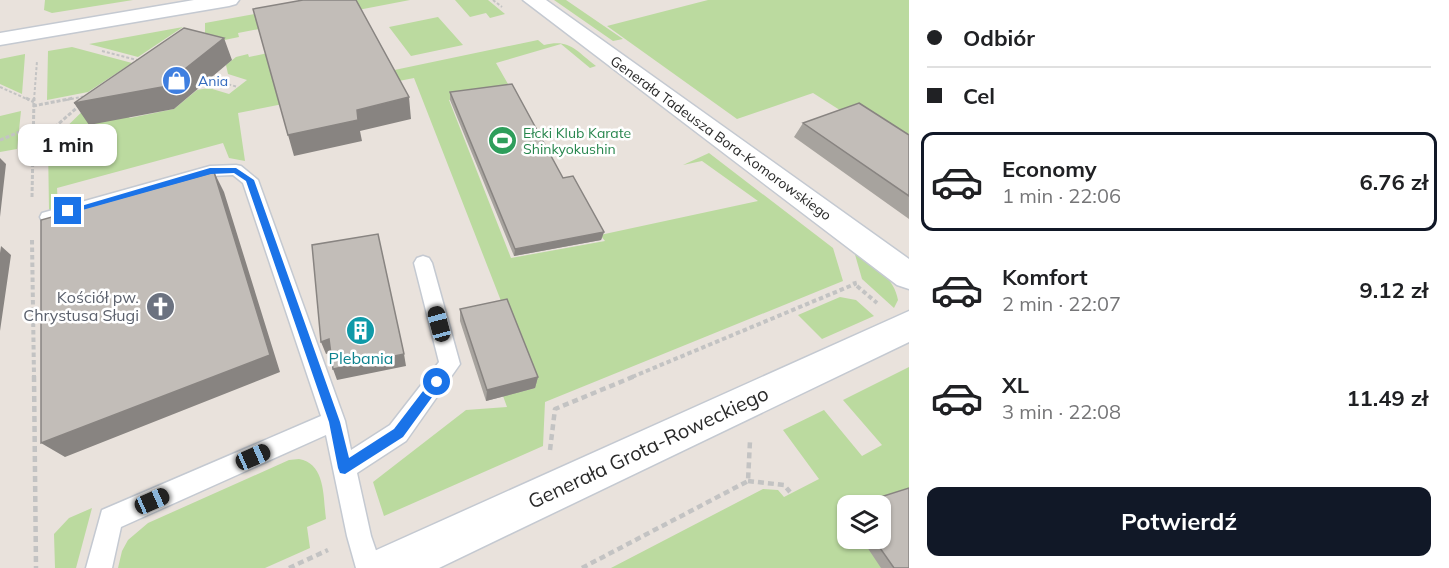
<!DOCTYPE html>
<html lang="pl">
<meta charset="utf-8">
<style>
body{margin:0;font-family:Mulish,sans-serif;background:#f2f2f2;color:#202124;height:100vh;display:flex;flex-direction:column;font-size:22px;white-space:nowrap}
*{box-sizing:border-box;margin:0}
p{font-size:20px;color:#757577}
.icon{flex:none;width:33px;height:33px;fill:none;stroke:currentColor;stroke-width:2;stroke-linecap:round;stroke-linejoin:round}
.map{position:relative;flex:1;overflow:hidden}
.drawer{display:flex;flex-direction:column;background:#fff;width:540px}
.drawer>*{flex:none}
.hud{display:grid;align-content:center;height:132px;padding:0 18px;background:#fff}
.controls{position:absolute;left:837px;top:495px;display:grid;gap:12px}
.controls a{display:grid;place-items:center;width:54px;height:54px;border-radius:12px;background:#fff;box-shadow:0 2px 4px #0004;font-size:30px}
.end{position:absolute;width:27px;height:27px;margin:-14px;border:8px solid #1a73e8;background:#fff;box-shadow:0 0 0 3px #fff}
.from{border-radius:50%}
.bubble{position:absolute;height:42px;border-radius:12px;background:#fff;box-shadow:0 2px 4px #0004;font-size:20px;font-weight:700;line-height:42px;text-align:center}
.car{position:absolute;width:18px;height:36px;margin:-18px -9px;border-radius:8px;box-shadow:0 0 4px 2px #0007;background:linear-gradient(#222 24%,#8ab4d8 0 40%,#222 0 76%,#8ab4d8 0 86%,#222 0)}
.hud b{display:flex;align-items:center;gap:21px;height:57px;font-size:22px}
.hud b+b{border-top:2px solid #e0e0e0}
.hud i{width:15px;height:15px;background:#202124}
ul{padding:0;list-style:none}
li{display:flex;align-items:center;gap:18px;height:99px;margin:0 12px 9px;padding:0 6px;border:3px solid transparent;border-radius:12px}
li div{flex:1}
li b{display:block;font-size:22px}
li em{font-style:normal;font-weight:700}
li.active{border-color:#111827}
li>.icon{width:54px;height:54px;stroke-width:1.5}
.primary-button{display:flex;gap:12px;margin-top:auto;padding:12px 18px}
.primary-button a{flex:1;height:69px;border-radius:12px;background:#111827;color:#fff;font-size:24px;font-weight:700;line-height:69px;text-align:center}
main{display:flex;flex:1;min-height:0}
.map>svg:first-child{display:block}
</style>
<main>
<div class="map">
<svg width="909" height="568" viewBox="0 0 909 568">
<rect width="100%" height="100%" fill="#e9e2dc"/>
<!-- green -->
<path fill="#bbda9f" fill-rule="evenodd" d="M45 0H133L52 13 44 10Z
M333 0H410L238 33 239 37 205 44V23Z
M455 0H488L505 14 490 18 486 13 470 17Z
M554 0H566L623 39 613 41Z
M708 0H909V154L813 93 737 119 607 26Z
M438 17 463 45 411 56 389 27Z
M183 27 138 57 89 44Z
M367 32 361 77 538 40 544 45C570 39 575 50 596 66L590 68 561 44 496 63 512 91 449 100 511 258 605 241 600 235 758 201 702 161 683 165 709 153 833 248 843 281 545 402 543 446 384 516 373 482 466 410 507 407 503 396 535 388 414 78 238 113 245 161 229 158 223 143 57 188 58 206 49 210 48 145 98 96 130 118 174 109 197 90 209 88 229 94 247 80 228 74 226 65 236 57 248 54 249 57Z
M72 47 132 63 88 92 47 100 48 51Z
M25 54V55L22 94 0 84V59Z
M21 111 17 149 0 152V116Z
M854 251C872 265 894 276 898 300L894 308 862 279Z
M840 297 856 300 874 316 822 339 798 315Z
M909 367V568H611L763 489 778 490 784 497 819 479 783 430 824 410 862 456 882 445 843 400ZM848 506H880V538H848Z
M299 459C326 464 323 497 326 519L307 527 310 548 265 568H118L122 551 128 540 148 523 289 460Z
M92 508 76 568H55L54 534 69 518Z"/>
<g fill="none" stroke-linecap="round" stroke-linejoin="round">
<defs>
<path id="service" d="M236 165 241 166 258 180 345 421 351 450 390 425 439 362 414 263 417 258 423 256 429 258 432 263 460 364 406 441 357 473 371 536 382 568H356L347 536 326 435 121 527 112 568H86L102 510 321 416 243 183 233 175 210 176 48 223 42 221 40 217 42 213 210 166Z"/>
<path id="minor" d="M194 0H239L236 4 229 6 0 45V33Z
M523 0H546L909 259V289L897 285Z
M909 311V342L439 568H365L372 552Z"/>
</defs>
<!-- service casing -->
<use href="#service" stroke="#c4c9d1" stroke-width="3"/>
<!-- minor casing -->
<use href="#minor" stroke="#c4c9d1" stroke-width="3"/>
<!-- path-far3 -->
<path stroke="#c3c3c3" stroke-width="2" stroke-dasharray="3 2" stroke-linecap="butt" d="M493 0 502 7
M102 51 141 61
M209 79 238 87
M0 87 29 100
M34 100 37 61
M66 100 86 96"/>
<!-- path-far2 -->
<path stroke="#c3c3c3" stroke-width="3" stroke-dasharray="4 2" stroke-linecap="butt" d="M26 98 34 102
M33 106 74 98
M0 140 32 127
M32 147 80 105
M32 197 34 98"/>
<!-- path-far1 -->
<path stroke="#c3c3c3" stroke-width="4" stroke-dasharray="4.5 3" stroke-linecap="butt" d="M32 240 34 377
M857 286 877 303
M632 377 855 284 854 280"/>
<!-- path -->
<path stroke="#c3c3c3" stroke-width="4.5" stroke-dasharray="6 4" stroke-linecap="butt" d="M34 376 36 568
M550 450 555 409 635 376
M748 481 784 485 790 492
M289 568 328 550
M582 568 748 481 750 441"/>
<!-- service -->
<use href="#service" fill="#fff" fill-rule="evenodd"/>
<!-- minor -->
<use href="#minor" fill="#fff" fill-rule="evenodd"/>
</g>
<!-- wall -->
<path fill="#a7a39e" d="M450 92 563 178 604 232 601 240 514 256 450 100Z
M803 123 909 135V219L794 137Z
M460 309 538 377 535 388 486 401 460 321Z
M848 507V519L841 510Z
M861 538H880L909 568H881Z"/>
<!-- shaded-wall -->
<path fill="#888481" d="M224 38 232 60 174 109 89 125 74 103Z
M409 97 411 119 360 131 362 141 294 156 288 135 357 110Z
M0 158 6 164 0 217Z
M214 172 224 192 280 372 65 457 41 443Z
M604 232 601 240 514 256 515 249Z
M1 246 11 255 0 331V253Z
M329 339 334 351 326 354 321 342Z
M404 354 406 366 337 380 333 369Z
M538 377 535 388 486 401 487 390Z"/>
<!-- building -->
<path fill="#c2bdb8" stroke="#888481" stroke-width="1.5" d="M303 0H356L409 97 357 110 358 120 288 135 253 9Z
M184 28 224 38 162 87 74 103Z
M512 84 563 178 573 176 604 232 515 249 450 92Z
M859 103 909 135V196L803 123Z
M214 172 270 355 41 443V220Z
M378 234 404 354 333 369 329 339 321 342 312 245Z
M507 299 538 377 487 390 460 309Z
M909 488V568H894L873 538H880V506H852Z"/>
<!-- route -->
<path fill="#1a73e8" d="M236 168 254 180 340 422 349 458 394 429 433 378 437 377 443 382 403 437 345 474 340 473 338 468 329 422 246 181 234 173 211 174 68 214 64 211 210 168Z"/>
<!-- icons -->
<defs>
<symbol id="shop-disc" viewBox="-11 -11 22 22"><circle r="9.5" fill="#3f7fe0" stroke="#fff"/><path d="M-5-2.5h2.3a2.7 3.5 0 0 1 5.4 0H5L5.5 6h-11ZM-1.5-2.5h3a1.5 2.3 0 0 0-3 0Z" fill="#fff"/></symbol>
<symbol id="stadium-disc" viewBox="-11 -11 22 22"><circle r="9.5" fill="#2e9e5b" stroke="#fff"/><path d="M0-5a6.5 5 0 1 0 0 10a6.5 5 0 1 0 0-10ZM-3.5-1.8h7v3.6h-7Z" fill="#fff"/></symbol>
<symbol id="church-disc" viewBox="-11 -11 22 22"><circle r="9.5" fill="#6b7280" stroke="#fff"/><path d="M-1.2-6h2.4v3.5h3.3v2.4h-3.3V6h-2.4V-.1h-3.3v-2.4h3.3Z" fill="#fff"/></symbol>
<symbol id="building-disc" viewBox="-11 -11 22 22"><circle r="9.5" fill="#0f9aa8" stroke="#fff"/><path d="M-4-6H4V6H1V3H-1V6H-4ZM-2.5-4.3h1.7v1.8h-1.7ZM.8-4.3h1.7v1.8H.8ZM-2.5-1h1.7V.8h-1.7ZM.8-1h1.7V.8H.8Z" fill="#fff"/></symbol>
</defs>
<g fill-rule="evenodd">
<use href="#shop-disc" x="160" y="64" width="33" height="33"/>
<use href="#stadium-disc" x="486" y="124" width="33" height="33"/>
<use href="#church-disc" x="144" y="290" width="33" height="33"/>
<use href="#building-disc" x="344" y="314" width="33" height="33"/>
</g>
<g text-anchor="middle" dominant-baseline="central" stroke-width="5" stroke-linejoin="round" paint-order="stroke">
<!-- far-shop labels -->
<g font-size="14" fill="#366cbe" stroke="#fff" text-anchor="start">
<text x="198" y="81">Ania</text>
</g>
<!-- far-leisure labels -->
<g font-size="14" fill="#27864d" stroke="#fff" text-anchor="start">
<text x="523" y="133">Ełcki Klub Karate<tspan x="523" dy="16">Shinkyokushin</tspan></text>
</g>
<!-- far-street labels -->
<g font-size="14" fill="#292929" stroke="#fff">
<text transform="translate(721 138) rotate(36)">Generała Tadeusza Bora-Komorowskiego</text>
</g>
<!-- worship labels -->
<g font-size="16" fill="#5b616d" stroke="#fff" text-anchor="end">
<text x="139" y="297">Kościół pw.<tspan x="139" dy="18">Chrystusa Sługi</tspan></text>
</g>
<!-- culture labels -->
<g font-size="16" fill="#0d838f" stroke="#fff">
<text x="361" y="358">Plebania</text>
</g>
<!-- near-street labels -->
<g font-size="20" fill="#292929" stroke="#fff">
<text transform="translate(648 447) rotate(-25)">Generała Grota-Roweckiego</text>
</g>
</g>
</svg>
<div class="controls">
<a><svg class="icon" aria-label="layers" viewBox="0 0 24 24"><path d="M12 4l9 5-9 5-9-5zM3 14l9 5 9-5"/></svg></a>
</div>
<i class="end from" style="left:437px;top:382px"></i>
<i class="end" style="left:68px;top:211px"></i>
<div class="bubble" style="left:18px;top:124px;width:99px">1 min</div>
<i class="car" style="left:439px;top:324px;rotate:345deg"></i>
<i class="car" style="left:253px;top:457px;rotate:66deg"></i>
<i class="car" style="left:152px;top:501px;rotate:66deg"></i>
</div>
<section class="drawer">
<div class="hud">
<b><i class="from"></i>Odbiór</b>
<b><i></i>Cel</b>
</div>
<ul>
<li class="active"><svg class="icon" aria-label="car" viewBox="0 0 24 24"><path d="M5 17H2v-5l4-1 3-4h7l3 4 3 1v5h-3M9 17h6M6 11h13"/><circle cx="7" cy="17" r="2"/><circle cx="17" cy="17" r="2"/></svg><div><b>Economy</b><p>1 min · 22:06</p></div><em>6.76 zł</em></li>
<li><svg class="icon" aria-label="car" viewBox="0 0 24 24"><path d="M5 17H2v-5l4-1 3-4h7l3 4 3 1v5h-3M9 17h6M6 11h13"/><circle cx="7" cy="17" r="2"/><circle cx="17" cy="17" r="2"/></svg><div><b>Komfort</b><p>2 min · 22:07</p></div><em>9.12 zł</em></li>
<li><svg class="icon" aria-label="car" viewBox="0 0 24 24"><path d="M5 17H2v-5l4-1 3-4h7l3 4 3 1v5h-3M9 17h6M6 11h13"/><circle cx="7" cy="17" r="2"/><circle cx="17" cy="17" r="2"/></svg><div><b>XL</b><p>3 min · 22:08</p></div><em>11.49 zł</em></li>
</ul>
<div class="primary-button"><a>Potwierdź</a></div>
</section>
</main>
